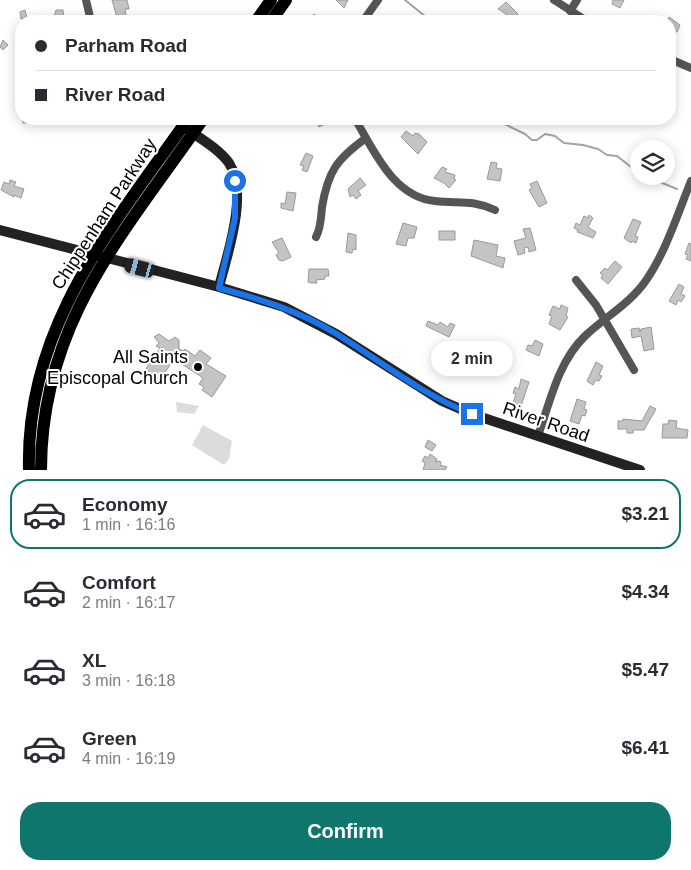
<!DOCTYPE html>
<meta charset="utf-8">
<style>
body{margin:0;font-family:Helvetica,sans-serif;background:#f7f7f7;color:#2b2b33;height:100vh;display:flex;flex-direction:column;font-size:19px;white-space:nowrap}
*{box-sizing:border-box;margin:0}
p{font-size:16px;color:#7c7c81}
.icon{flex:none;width:28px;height:28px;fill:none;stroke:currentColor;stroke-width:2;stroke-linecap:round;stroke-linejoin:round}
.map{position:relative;height:470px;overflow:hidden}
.details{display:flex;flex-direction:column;background:#fff;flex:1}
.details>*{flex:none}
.guide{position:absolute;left:15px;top:15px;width:661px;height:110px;border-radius:20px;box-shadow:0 2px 12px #0003;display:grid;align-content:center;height:110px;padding:0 20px;background:#fff}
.buttons{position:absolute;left:630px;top:140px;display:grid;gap:10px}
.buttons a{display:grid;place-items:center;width:45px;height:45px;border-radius:50%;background:#fff;box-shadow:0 2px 12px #0003;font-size:25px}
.end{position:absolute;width:22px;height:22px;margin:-11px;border:6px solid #1a73e8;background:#fff;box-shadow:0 0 0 2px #fff}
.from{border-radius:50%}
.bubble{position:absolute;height:35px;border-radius:18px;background:#fff;box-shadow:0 2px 12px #0003;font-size:16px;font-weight:600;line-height:35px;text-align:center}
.car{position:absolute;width:15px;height:30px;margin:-15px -8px;border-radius:6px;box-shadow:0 0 4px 1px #0007;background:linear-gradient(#222 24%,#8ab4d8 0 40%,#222 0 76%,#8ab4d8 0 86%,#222 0)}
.guide b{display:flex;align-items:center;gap:18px;height:48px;font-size:19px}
.guide b+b{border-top:1px solid #e1e1e2}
.guide i{width:12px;height:12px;background:#2b2b33}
ul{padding:9px 0 0;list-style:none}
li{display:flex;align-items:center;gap:15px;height:70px;margin:0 10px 8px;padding:0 10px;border:2px solid transparent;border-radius:20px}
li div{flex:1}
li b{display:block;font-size:19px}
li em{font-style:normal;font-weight:600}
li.selected{border-color:#0f766e}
li>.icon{width:45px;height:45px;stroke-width:1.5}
.button{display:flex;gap:10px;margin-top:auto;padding:10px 20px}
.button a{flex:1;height:58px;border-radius:20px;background:#0f766e;color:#fff;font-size:20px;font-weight:600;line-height:58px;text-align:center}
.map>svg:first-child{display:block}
</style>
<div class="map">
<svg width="691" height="470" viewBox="0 0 691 470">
<rect width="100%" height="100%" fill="#fff"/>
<!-- green -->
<path fill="#dcdcdc" d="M176 402 199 406 194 414 177 412Z
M203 425 232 441 229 459 224 465 192 445Z"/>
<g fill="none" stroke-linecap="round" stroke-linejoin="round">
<!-- stream -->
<path stroke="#a3a3a3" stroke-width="2" d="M405 0 431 21
M494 119 525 134 532 140H537L545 134 555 136 564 143 583 145 598 149 607 155 617 156 631 167 639 171
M645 176 677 189"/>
</g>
<!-- building -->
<path fill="#c4c4c4" stroke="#999" d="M112 0H127L129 9H125L127 21H118Z
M336 0H348L344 8Z
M613 0H624L620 8 612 4Z
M506 2 518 14 514 19 498 9Z
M25 10 27 18 21 19 20 12Z
M56 10H63L64 21H53Z
M314 14 323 21H322L309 20Z
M669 17 680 25 677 32 670 31V21H660L662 18 668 20Z
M3 40 8 45 3 50 0 47Z
M23 119H46V121L23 123Z
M314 119H325V124L319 127Z
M406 131 413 136 415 133 419 134 427 142 418 154 401 137Z
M306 153 313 156 307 172 302 170 304 166 300 165Z
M491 162 497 163 496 168 502 169 500 181 487 179Z
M442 167 447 169 445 172 455 175 454 179 456 180 449 188 444 183 434 178Z
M360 178 366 185 358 191 361 195 356 199 353 195 350 197 348 189Z
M10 180 16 182 14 186 24 189 21 198 14 195V197L1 190 4 182 9 184Z
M537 181 547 203 539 207 529 190 532 188 530 184Z
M287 192 296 193 293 211 281 208V203L285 204Z
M589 215 593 218 588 227 596 232 593 238 577 232 578 230 574 228 576 223 580 225 584 216 588 218Z
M633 219 641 222 635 236 638 237 636 243 632 241 631 243 624 238Z
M403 223 417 227 414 238H408L406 246 396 244Z
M530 228 536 250 529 252 528 247 524 248 525 253 518 255 514 241 526 238 523 229Z
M439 231H455V240H439Z
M348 233 356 235V250L353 249 352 253 346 252Z
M282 238 291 257 283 261 279 260 276 255 279 253 272 242Z
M474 240 498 245 496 256 505 258 503 268 471 256Z
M689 243 691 244V261L686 259 688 255 685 254Z
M615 261 622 267 608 284 601 278 603 275 600 273 605 268 607 270Z
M309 269H328L329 276H325V279L316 280 317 283H311L308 282Z
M679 284 684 287 681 294 685 296 681 302 678 300 676 305 669 301Z
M561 305 568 308 566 316 568 317 560 330 549 324 552 316 549 315 553 306 560 309Z
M428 321 438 325 440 322 448 327 450 323 455 325 449 337 426 326Z
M651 327 654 349 644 351 641 336 632 338 631 329 639 328 640 332 641 329Z
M159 334 169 341 175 337 179 340V349L183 351 185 349 195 356 200 350 211 358 206 364 226 376 212 397 202 390 204 387 199 384 203 378 174 359 160 380 146 373 145 370 160 348 156 346 159 343 154 337Z
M535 340 543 344 539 356 526 350 528 345 532 346Z
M596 362 603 366 599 375 602 376 599 381 596 380 593 385 587 381Z
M521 379 529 382 521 406 513 403 516 394 513 393 515 387 519 389Z
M577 399 586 402 584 409 587 410 585 416 582 415 579 424 570 421Z
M650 406 656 409 644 430H633V433H627V429H618V421H623V419L642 421Z
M669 420 677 421 676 428 688 430 687 438H662L663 424H668Z
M428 440 436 445 432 451 425 447Z
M430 454 437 459 435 462 438 461 441 462 440 465 447 467 445 470H423L425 463 422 461 425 456 428 458Z"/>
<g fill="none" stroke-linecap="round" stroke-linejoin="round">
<!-- minor -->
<path stroke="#555" stroke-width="8" d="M86 0 91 21
M554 0 587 21
M570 11 577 0
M363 21 378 0
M670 59 691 68
M20 84H21
M355 119C374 150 393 197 435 201 458 204 472 199 495 210
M316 237C321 228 321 217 322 207 328 171 337 159 366 138
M576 280 596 305 634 370
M538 436C550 402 558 362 585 336 605 317 631 303 647 279 666 251 678 213 691 181"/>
<!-- secondary -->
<path stroke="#222" stroke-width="10" d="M187 129C201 139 219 149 229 163 249 193 227 255 219 287
M0 230 219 287 284 307 336 334 442 401 472 414 640 470"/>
<!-- trunk -->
<path stroke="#000" stroke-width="12" d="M256 21 271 0
M271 21 286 0
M29 470C25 328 111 228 188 119
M41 470C41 322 124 233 203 119"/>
</g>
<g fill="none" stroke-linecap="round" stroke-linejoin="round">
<!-- route -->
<path stroke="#1a73e8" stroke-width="6" d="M235 181V218L219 288C260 299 299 311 335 333 381 361 422 395 472 414"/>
</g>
<!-- markers -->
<circle fill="#000" stroke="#fff" stroke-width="2" cx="198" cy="367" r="5"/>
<g text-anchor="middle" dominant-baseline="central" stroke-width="4" stroke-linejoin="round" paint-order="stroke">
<!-- street labels -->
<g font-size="18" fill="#000" stroke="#fff">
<text transform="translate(104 214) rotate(-57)">Chippenham Parkway</text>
<text transform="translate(546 422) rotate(19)">River Road</text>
</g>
<!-- poi labels -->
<g font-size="18" fill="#000" stroke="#fff" text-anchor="end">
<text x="188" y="357">All Saints<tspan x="188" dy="21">Episcopal Church</tspan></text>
</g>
</g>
</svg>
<div class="buttons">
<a><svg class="icon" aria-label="layers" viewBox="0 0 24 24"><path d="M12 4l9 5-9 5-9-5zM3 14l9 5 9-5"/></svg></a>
</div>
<i class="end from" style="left:235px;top:181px"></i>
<i class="end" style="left:472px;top:414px"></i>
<div class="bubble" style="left:431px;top:341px;width:82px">2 min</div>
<i class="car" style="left:140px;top:268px;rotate:285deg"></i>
<div class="guide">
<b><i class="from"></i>Parham Road</b>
<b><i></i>River Road</b>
</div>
</div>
<section class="details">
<ul>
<li class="selected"><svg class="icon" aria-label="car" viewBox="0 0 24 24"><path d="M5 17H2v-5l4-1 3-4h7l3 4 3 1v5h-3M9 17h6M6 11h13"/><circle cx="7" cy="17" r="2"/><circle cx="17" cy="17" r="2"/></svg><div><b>Economy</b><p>1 min · 16:16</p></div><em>$3.21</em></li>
<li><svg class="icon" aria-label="car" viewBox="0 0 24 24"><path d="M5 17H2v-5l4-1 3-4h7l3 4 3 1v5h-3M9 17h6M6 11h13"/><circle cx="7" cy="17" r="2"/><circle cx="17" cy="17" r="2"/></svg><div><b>Comfort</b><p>2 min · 16:17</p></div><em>$4.34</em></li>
<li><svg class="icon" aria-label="car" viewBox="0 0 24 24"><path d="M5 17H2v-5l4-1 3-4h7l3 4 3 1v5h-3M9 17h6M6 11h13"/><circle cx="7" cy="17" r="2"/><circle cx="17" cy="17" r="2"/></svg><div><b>XL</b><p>3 min · 16:18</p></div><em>$5.47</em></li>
<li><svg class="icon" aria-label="car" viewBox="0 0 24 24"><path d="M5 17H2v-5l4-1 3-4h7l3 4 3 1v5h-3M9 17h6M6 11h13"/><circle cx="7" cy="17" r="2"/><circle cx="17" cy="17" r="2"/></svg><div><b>Green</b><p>4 min · 16:19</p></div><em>$6.41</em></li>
</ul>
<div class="button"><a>Confirm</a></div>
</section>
